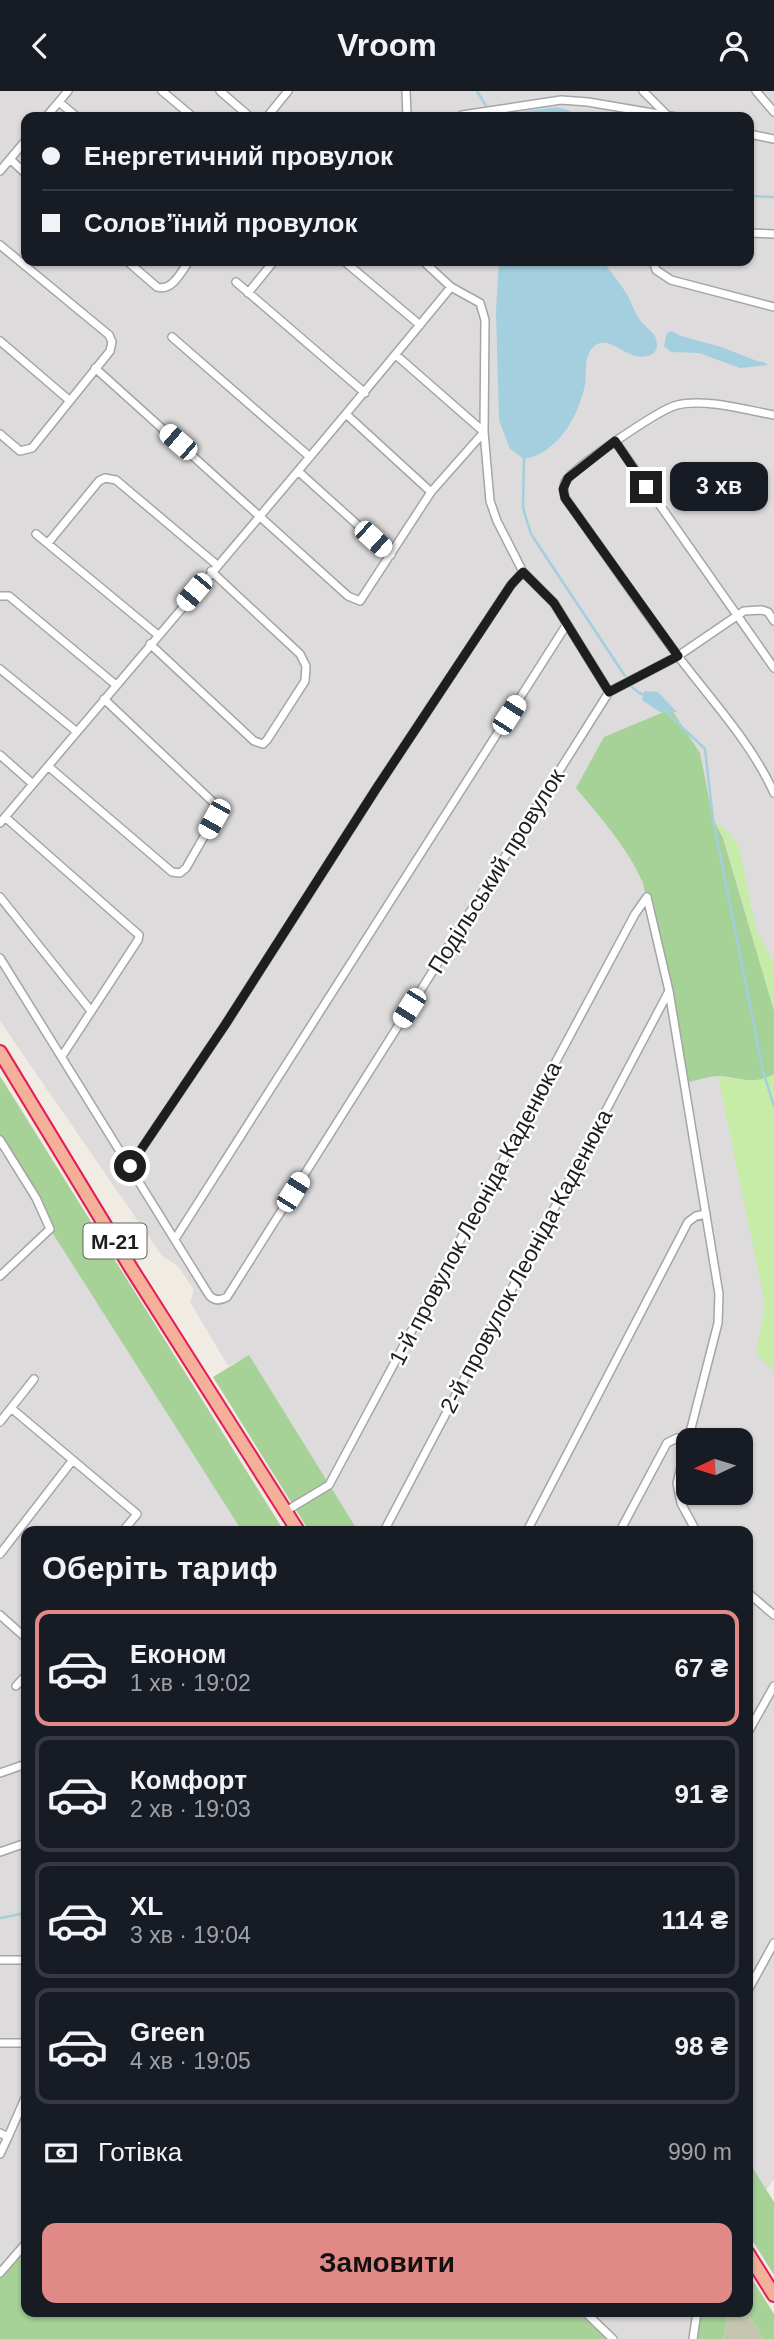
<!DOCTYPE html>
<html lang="uk">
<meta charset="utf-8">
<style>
body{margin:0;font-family:Helvetica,sans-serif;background:#242831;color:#f1f3f6;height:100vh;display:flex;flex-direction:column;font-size:26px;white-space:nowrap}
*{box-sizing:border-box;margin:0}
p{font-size:23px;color:#9ea1a6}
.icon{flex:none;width:38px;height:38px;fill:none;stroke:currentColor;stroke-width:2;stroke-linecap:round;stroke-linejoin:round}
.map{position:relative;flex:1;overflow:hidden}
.side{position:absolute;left:21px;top:1435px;width:732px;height:791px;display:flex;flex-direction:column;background:#171b24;border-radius:14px;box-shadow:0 2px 5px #0004}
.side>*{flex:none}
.hud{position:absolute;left:21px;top:21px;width:733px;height:154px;border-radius:14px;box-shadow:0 2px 5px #0004;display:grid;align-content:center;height:154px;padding:0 21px;background:#171b24}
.needle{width:46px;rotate:266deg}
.buttons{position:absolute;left:676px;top:1337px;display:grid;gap:14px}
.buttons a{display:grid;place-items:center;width:77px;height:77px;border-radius:14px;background:#171b24;box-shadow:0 2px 5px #0004;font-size:35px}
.end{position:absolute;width:32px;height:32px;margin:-16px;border:9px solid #1e1e1e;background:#fff;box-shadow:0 0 0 4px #fff}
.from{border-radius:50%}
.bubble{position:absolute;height:49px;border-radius:14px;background:#171b24;box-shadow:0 2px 5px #0004;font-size:23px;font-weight:600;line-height:49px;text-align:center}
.car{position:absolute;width:21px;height:42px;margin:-21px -10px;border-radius:9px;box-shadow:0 0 5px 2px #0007;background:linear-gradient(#fff 24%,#345 0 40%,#fff 0 76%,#345 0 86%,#fff 0)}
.hud b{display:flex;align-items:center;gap:24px;height:66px;font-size:26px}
.hud b+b{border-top:2px solid #363941}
.hud i{width:18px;height:18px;background:#f1f3f6}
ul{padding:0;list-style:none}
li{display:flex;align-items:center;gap:21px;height:116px;margin:0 14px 10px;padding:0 7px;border:4px solid #363941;border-radius:14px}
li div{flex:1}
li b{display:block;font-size:26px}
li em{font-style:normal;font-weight:600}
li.active{border-color:#e18987}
li>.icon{width:63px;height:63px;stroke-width:1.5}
h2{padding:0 21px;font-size:32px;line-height:84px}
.pay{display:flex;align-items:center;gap:18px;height:77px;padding:0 21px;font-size:26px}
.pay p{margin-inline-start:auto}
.cta{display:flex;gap:14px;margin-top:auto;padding:14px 21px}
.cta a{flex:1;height:80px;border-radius:14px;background:#e18987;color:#111;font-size:28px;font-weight:600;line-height:80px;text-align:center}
header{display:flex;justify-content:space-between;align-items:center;height:91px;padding:0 21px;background:#171b24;font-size:32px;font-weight:600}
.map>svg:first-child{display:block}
</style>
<header><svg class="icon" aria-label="back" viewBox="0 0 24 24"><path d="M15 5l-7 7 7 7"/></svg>Vroom<svg class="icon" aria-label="person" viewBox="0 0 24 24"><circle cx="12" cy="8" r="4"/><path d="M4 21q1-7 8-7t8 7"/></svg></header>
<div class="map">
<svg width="774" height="2248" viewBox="0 0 774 2248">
<rect width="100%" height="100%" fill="#f0ece4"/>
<!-- residential -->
<path fill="#dddbdb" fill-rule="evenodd" d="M0 0H774V2088L766 2099 747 2068V1440H358L249 1265 228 1275 190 1211 194 1199 178 1175 162 1165 0 930ZM26 26H749V170H26ZM688 1349H740V1402H688Z
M0 985 284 1440H26V2152L0 2182Z
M585 2221H698L693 2248H613Z"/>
<!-- construction -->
<path fill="#c4c5af" d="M729 2221H747L763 2248H723Z"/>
<!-- grass -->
<path fill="#c7eca8" d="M713 728 729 742 739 756 756 838 774 873V920L724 747Z
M774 983V1280L756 1263 764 1219V1208L718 985C738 989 755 993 774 983Z"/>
<!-- forest -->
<path fill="#a6d197" d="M671 618 700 662 713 728 723 747 774 920V983C751 995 741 986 719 985 708 985 696 990 685 992L643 792C628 757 600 726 576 697L604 646Z
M0 985 284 1440H242L50 1138 0 1049Z
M249 1264 358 1440H309L213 1286Z
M747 2068 774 2111V2184L747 2141Z
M26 2152V2221H585L613 2248H0V2182Z
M747 2180 774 2223V2248H763L747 2221Z
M698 2221H729L723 2248H693Z"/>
<!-- water -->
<path fill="#a3cfdf" d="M558 16 570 20 575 26H484Z
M499 170H603C611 182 621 193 628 205 632 213 635 222 640 229 644 235 651 239 655 245 656 247 657 253 657 255 655 268 639 267 630 263 618 258 600 241 589 262 584 272 587 284 585 294 578 326 558 362 524 368L510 358 499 329 496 220Z
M671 240 681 245 721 256 757 270 764 271 768 274 740 277 699 262 671 261 664 255 667 242Z
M644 600 658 601 677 621H660L642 609Z"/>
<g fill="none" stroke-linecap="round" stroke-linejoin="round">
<!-- stream -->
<path stroke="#a3cfdf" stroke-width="2.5" d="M477 0 493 26
M749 105 774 106
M524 366 523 417 531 443 625 585
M631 595 639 602 646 604
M664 619 705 658 713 728 763 980 774 1015
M0 1827 26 1822"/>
<defs>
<path id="minor" d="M162 0 193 26
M220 0 250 26
M406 0 407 26
M643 0 666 23
M756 0 774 21
M59 11 77 26
M462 24 561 9 588 11 676 26
M46 26 68 0
M267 26 288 0
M749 43 774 48
M10 68 26 83
M0 80 26 49
M749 142 774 143
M0 154 109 244 112 251 110 260 32 357 20 360 0 343
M127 170 157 196C172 201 181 181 189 170
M344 170 420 234
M423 170 451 196 480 212 485 229 484 341 490 410 497 430 523 481 554 512 609 601
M653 170 656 179 671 189 774 216
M236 191 365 302
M248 202 274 170
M172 246 310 366
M0 250 69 309
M95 277 348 505 360 510 431 401 484 341 396 264
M347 324 431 401
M774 324C746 319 704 307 677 314 660 318 573 377 565 391 563 396 564 401 565 407 603 459 639 513 678 565 711 609 751 651 774 702
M615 350 774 577
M299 381 391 464
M36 443 158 544
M48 452 99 390 105 387 116 389 217 474
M0 505H9L116 594
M150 553 254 650 263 653 267 649 305 590 306 575 300 563 211 480
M0 578 77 641
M0 664 33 693
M48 675 172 781 180 782 186 777 214 728V712L104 608
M5 726 139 844 138 849 62 965
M0 732C151 553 303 377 451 196
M0 806 91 920
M647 806 669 900 719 1203 718 1232 677 1392 681 1412 696 1440
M0 867 209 1204C214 1210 220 1210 227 1206L609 601 678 565 744 520 762 519 768 521 774 530
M0 1049 36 1107 50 1138 0 1185
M130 1075 225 934 376 698 511 494 523 481
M175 1148 567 533
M11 1317 137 1423 123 1440
M0 1331 34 1288
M286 1420 329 1394 635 823 647 806
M384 1440 669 900
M527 1440 688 1131 696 1125 706 1123
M620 1440 667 1352 677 1347 688 1349
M0 1463 72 1370
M747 1501 774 1524
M0 1524 26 1547
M16 1595 26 1584
M747 1643 774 1595
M0 1682 26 1673
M0 1761 26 1752
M0 1869H26
M747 1901 774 1852
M0 1952H26
M0 2042 8 2046 26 2005
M0 2063 8 2046
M0 2182 26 2152
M585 2221 613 2248
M693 2248 697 2221"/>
<path id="trunk" d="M0 961 131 1177 298 1440
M747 2161 774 2204"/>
</defs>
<!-- minor casing -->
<use href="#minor" stroke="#a5a5a5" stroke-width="10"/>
<!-- trunk casing -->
<use href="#trunk" stroke="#e21d5a" stroke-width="16"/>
<!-- minor -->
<use href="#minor" stroke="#fff" stroke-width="7"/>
<!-- trunk -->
<use href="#trunk" stroke="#f4b098" stroke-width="12"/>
</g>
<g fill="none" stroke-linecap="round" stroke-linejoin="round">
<!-- route -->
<path stroke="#1e1e1e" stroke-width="9" d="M130 1075 225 934 376 698 511 494 523 481 554 512 609 601 678 565 565 407 563 398 568 387 615 350 646 396"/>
</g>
<g text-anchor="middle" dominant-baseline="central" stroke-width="5" stroke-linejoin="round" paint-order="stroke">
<!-- shield labels -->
<rect fill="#fff" stroke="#626262" stroke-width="2" x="83.5" y="1132.5" width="63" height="35" rx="5"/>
<g font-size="21" font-weight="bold" fill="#1e1e1e">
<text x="115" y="1150">М-21</text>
</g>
<!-- street labels -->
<g font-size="23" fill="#1e1e1e" stroke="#fff">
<text transform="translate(496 780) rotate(-58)">Подільський провулок</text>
<text transform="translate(475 1122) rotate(-62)">1-й провулок Леоніда Каденюка</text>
<text transform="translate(526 1170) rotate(-62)">2-й провулок Леоніда Каденюка</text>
</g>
</g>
</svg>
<div class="buttons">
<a><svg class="needle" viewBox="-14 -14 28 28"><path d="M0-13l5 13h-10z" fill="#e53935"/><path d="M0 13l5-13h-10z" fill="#9ea1a6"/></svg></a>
</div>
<i class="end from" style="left:130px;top:1075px"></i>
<i class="end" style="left:646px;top:396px"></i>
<div class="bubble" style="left:670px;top:371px;width:98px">3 хв</div>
<i class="car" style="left:178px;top:351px;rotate:311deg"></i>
<i class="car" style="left:373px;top:448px;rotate:132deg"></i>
<i class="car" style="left:194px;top:501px;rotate:220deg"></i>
<i class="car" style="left:509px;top:624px;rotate:33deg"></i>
<i class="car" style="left:214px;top:728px;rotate:209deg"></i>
<i class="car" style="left:409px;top:917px;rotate:212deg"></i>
<i class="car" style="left:293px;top:1101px;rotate:32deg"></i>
<div class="hud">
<b><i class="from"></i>Енергетичний провулок</b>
<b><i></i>Соловʼїний провулок</b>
</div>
<section class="side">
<h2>Оберіть тариф</h2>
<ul>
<li class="active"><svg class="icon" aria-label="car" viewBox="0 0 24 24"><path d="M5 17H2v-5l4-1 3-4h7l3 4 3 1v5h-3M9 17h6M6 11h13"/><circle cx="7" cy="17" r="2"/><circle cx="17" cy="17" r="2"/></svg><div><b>Економ</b><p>1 хв · 19:02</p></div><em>67 ₴</em></li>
<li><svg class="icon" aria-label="car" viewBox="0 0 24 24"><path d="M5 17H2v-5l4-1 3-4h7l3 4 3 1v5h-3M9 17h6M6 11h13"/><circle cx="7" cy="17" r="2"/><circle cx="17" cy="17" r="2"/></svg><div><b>Комфорт</b><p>2 хв · 19:03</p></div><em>91 ₴</em></li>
<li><svg class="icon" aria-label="car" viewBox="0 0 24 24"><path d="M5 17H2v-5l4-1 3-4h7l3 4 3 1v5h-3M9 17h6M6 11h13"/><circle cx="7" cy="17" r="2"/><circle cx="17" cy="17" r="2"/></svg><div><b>XL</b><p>3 хв · 19:04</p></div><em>114 ₴</em></li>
<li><svg class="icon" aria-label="car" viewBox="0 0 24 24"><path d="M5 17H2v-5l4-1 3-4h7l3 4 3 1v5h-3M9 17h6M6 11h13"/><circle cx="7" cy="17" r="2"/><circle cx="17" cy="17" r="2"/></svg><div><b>Green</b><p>4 хв · 19:05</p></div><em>98 ₴</em></li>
</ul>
<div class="pay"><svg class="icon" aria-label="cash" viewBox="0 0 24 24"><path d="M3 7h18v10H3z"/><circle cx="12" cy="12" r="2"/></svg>Готівка<p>990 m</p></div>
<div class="cta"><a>Замовити</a></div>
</section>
</div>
